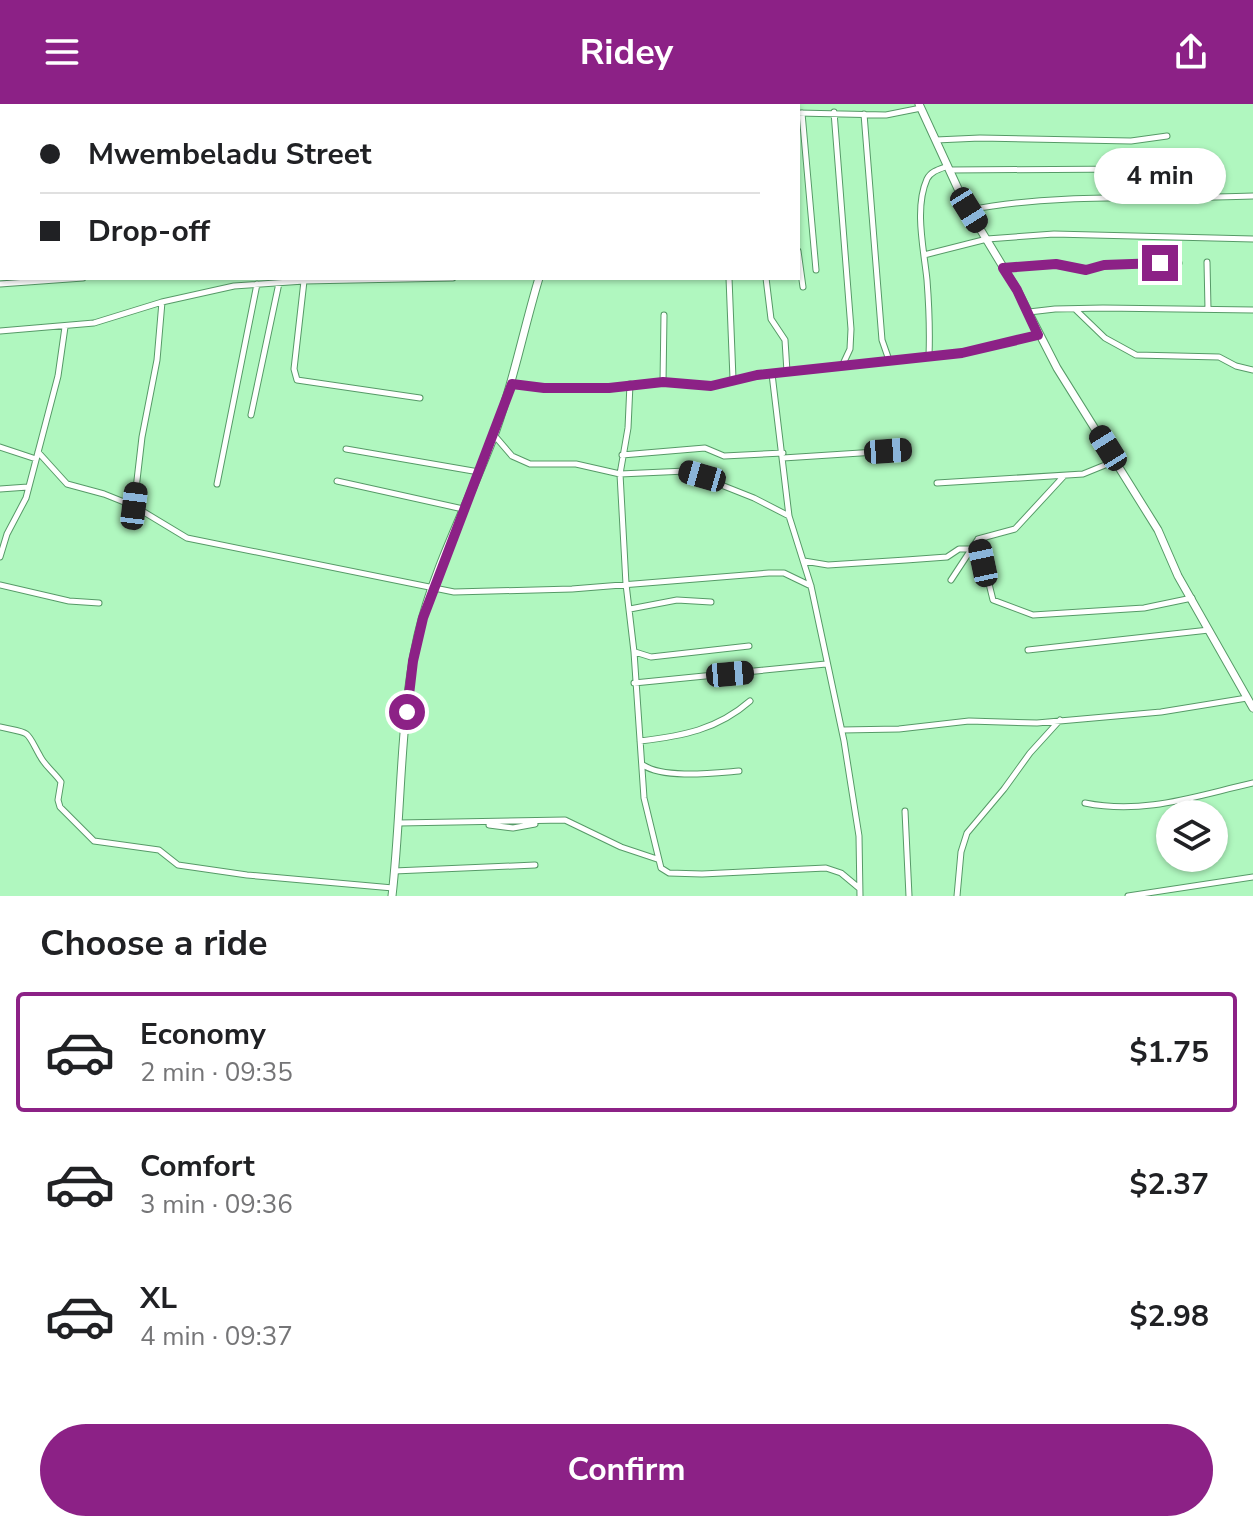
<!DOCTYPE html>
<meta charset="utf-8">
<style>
body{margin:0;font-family:"Nunito Sans",sans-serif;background:#f6f6f6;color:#202124;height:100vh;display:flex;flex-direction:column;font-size:30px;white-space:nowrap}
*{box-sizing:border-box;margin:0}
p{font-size:26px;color:#757577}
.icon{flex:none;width:44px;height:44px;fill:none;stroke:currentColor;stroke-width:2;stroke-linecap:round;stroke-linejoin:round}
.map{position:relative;height:792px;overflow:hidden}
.side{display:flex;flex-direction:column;background:#fff;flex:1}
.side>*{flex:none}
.banner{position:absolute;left:0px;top:0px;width:800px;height:176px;box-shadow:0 2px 6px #0004;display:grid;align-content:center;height:176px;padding:0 40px;background:#fff}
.controls{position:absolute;left:1156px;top:696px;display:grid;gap:16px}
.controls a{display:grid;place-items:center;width:72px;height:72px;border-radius:50%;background:#fff;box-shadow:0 2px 6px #0004;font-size:40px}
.end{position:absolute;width:36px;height:36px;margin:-18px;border:10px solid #8c2186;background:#fff;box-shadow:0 0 0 4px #fff}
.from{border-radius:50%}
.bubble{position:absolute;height:56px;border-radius:28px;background:#fff;box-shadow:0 2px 6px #0004;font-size:26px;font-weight:700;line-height:56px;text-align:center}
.car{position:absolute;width:24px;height:48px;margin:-24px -12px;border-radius:10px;box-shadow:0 0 6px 2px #0007;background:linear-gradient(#222 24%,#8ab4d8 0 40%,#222 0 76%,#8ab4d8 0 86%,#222 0)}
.banner b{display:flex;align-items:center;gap:28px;height:76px;font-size:30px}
.banner b+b{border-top:2px solid #e0e0e0}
.banner i{width:20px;height:20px;background:#202124}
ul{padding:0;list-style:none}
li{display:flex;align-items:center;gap:24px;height:120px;margin:0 16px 12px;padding:0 24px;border:4px solid transparent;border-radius:8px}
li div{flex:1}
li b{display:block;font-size:30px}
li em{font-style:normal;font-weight:700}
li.on{border-color:#8c2186}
li>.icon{width:72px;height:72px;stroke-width:1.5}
h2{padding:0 40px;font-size:36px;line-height:96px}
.action{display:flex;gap:16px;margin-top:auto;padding:16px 40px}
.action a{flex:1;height:92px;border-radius:48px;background:#8c2186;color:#fff;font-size:32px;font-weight:700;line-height:92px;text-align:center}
header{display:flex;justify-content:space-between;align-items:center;height:104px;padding:0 40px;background:#8c2186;color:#fff;font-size:36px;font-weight:700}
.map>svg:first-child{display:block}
</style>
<header><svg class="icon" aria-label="menu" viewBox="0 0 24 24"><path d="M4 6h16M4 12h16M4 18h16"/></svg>Ridey<svg class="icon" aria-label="share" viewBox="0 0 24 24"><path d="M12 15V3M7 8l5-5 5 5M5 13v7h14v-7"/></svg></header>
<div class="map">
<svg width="1253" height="792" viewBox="0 0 1253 792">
<rect width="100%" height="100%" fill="#b0f7bf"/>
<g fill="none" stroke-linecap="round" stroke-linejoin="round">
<defs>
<path id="street" d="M71 2V0
M121 2V0
M176 2V0
M222 2V0
M834 8 851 225 850 245 843 260
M798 9 886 11 921 4
M802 9 816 166
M864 10 882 236 889 256
M936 36 980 34 1131 37 1167 32
M950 66 1128 65 1156 62 1204 64
M969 106C1062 88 1159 96 1253 92
M0 117H2
M798 147 803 183
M924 151 987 135 1054 130 1253 135
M1207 158 1208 205
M1004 164 1056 160 1086 166 1104 161 1179 159
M729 174 733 275
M766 174 771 215 785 236 787 268
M304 177 294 265 297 276 420 294
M0 180 83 174
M1076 206 1105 234 1136 251 1219 253 1236 262 1253 266
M1029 208 1055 205 1103 204 1253 206
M0 227 94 219 162 198 234 182 304 177 453 174
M929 252C930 226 929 202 927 176 924 146 914 104 927 75 931 67 940 65 948 62
M772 270 789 412 811 482 844 637 859 732 860 792
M663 278 664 211
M512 280 544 284H609L663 278 711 282 757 271 962 249 1038 231
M630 280 628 324 620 370 626 480 634 548 644 694 661 764 669 769 702 770 826 764 841 769 859 784
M251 311 279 179
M494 331 512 352 530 360H576L620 370 686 367 754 394 789 412
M0 343 36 355
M346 345 479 368
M38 348 67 380 104 390 134 402 187 434 454 488 572 485 769 469H784L811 482
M622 351 705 344 724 352 783 349
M783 354 907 346
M337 377 463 405
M937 379 1083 370 1115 357
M217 380 257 180
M0 385 28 383
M134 402 142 333 157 256 162 198
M978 435 993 496 1033 511 1144 504 1192 494
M0 453 7 430 26 394 58 272 65 223
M804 457 828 461 906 456 947 453 959 445H970
M951 476 978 435 1015 425 1063 373
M0 481 69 497 99 499
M630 505 677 496 711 498
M1028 546 1209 526
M635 548 651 553 749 542
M634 579 826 560
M0 623C32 630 25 625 40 652 45 662 55 669 61 678L58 696 60 703 94 737 159 746 178 761 247 771 393 784
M842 626 899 625 969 617 1037 619 1161 608 1247 594
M640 637C682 632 717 626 750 597
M643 661C664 675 714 669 739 667
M1085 699C1144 711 1195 692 1253 679
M905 707 909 792
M399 719 565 716 621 743 657 755
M489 721 513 724 535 720
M394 767 535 761
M957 792 961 748 967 729 1004 685 1030 649 1060 616
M1128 792 1253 773"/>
<path id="secondary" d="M595 0V2
M919 0 965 100 1017 186 1057 264 1158 426 1178 472 1253 604
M392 792C402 706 399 616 418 531 434 462 469 398 494 332 513 280 523 227 539 174"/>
</defs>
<!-- street casing -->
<use href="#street" stroke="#569a67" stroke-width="7"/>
<!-- secondary casing -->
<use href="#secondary" stroke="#569a67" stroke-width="9"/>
<!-- street -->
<use href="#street" stroke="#fff" stroke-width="5"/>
<!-- secondary -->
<use href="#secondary" stroke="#fff" stroke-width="7"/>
</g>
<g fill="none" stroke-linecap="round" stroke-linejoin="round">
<!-- route -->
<path stroke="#8c2186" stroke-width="10" d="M407 608 413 557 423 514 512 280 544 284H609L663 278 711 282 757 271 962 249 1038 231 1017 186 1003 164 1056 160 1086 166 1104 161 1160 159"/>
</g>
</svg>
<div class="controls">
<a><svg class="icon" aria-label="layers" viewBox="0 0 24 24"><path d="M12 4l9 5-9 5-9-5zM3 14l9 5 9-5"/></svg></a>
</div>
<i class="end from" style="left:407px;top:608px"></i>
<i class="end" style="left:1160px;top:159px"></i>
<div class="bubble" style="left:1094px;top:44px;width:132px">4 min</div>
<i class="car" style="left:969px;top:106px;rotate:148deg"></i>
<i class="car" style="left:1108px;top:344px;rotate:328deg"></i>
<i class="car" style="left:888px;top:347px;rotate:86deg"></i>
<i class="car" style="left:702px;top:372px;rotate:286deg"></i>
<i class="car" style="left:134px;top:402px;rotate:7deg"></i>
<i class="car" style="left:983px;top:459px;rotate:348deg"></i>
<i class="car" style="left:730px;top:570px;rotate:85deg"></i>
<div class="banner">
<b><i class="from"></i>Mwembeladu Street</b>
<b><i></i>Drop-off</b>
</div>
</div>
<section class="side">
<h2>Choose a ride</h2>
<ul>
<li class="on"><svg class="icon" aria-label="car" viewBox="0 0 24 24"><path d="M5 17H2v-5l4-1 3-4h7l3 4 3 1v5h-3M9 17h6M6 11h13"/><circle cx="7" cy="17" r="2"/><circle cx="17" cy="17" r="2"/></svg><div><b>Economy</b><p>2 min · 09:35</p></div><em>$1.75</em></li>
<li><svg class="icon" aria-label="car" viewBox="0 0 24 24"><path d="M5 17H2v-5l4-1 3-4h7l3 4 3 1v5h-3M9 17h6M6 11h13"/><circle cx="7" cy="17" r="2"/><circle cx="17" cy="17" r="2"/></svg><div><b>Comfort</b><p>3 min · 09:36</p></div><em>$2.37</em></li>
<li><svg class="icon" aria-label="car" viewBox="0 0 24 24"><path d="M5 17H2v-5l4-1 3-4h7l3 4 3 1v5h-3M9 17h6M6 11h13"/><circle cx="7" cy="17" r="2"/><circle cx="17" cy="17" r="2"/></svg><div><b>XL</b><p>4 min · 09:37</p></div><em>$2.98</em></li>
</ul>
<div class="action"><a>Confirm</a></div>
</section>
